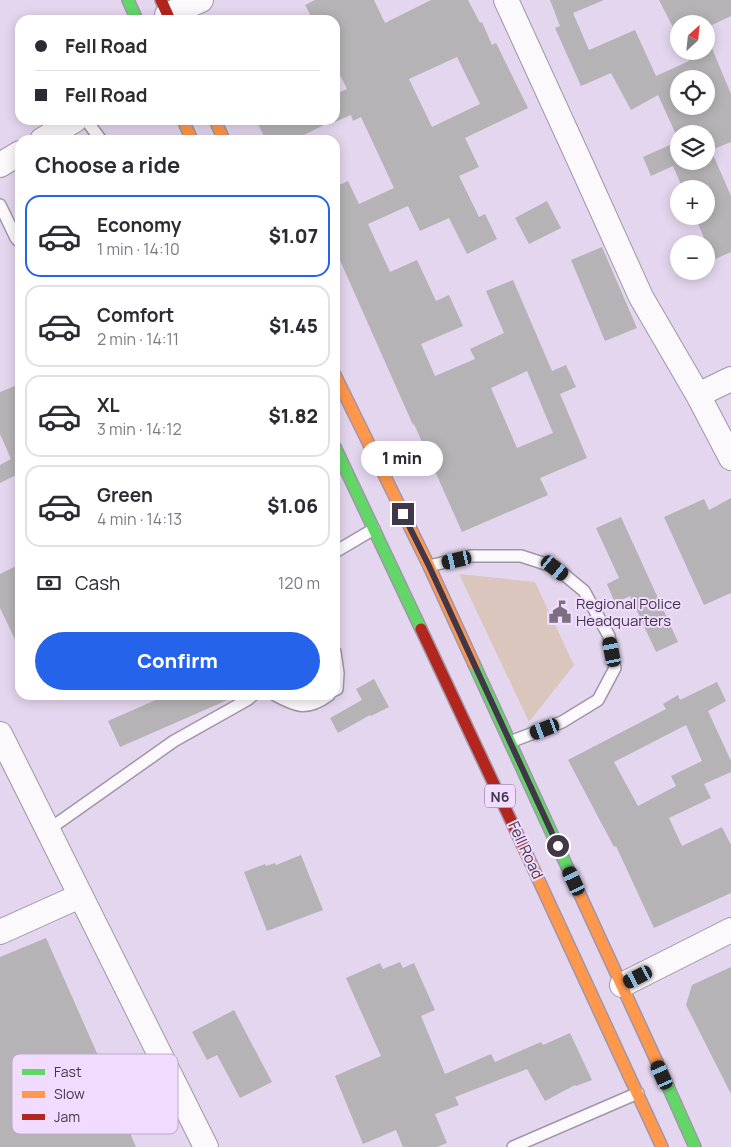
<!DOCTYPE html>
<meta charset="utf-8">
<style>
body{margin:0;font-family:Manrope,sans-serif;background:#f7f7f7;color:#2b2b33;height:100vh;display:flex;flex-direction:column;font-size:19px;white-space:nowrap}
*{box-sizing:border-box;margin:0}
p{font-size:16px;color:#7c7c81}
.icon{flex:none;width:28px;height:28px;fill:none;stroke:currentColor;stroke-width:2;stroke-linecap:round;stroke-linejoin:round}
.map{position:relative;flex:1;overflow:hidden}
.panel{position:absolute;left:15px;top:135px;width:325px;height:565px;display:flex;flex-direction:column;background:#fff;border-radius:15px;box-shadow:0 2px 12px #0003}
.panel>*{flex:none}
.guide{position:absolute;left:15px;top:15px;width:325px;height:110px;border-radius:15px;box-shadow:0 2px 12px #0003;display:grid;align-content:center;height:110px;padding:0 20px;background:#fff}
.needle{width:32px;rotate:27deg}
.buttons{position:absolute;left:670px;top:15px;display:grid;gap:10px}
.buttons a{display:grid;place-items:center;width:45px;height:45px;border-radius:50%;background:#fff;box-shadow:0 2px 12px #0003;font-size:25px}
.end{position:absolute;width:22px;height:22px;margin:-11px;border:6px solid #423748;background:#fff;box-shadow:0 0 0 2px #fff}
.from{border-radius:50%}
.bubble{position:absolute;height:35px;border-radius:18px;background:#fff;box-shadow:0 2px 12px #0003;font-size:16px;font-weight:800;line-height:35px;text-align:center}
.car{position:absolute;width:15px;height:30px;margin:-15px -8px;border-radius:6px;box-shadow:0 0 4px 1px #0007;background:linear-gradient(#222 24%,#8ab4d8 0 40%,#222 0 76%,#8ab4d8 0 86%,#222 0)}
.guide b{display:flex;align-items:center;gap:18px;height:48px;font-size:19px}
.guide b+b{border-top:1px solid #e1e1e2}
.guide i{width:12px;height:12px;background:#2b2b33}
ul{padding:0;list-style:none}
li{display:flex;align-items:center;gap:15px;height:82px;margin:0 10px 8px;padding:0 10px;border:2px solid #e1e1e2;border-radius:15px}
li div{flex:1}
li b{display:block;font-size:19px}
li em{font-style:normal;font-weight:800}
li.selected{border-color:#2563eb}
li>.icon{width:45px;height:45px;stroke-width:1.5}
h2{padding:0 20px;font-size:22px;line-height:60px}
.pay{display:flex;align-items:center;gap:12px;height:55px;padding:0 20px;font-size:19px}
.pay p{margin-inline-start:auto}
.primary-button{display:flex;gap:10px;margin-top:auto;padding:10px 20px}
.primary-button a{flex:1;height:58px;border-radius:30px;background:#2563eb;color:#fff;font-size:20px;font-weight:800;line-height:58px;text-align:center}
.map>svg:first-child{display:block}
</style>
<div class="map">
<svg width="731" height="1147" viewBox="0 0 731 1147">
<rect width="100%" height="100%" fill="#e4d6ee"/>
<!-- green -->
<path fill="#dbc6bd" d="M459 574 535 582 574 665 529 722Z"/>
<!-- building -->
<path fill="#b5b3b6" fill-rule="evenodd" d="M315 0H374L385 23 431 0H468L480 23 482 22 492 45 496 43 528 108 465 138 479 167 459 176 479 217 485 214 497 239 467 254 449 218 420 231 408 206 368 224 390 272 417 260 436 301 449 295 463 326 421 344 435 376 475 359 470 349 504 333 486 291 513 280 552 371 566 365 576 387 560 394 587 458 540 478 548 495 462 532 414 424 413 425 335 249V187L348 181 359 204 394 188 361 117 353 121 351 115 335 122V94L347 89 335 65V20H313L305 5ZM457 57 480 104 432 127 409 79ZM527 371 553 433 517 448 491 388Z
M550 0H604L573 13 589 50 635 30 656 76 689 61 685 51H706V34L731 94V142L711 150 731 196V252L713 260 695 216H706V189H683L673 166 651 176 643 157 679 141V161H706V134H679V141L658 95 631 110 611 73 581 86 555 28 560 26ZM679 79H706V106H679Z
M659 0H731V16L706 28 708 31 706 32V24H679V39Z
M256 120H334L294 140H266Z
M547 201 561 228 529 244 515 218Z
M602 247 637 328 605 341 571 260Z
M20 384V480L18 474 0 483V465L11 459 0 434V392Z
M731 498V593L704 605 664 517 704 499 709 510Z
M621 517 678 642 656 652 630 596 615 603 607 584 619 578 596 528Z
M20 564V650L0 608V574Z
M374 679 389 707 371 716 370 715 338 733 330 718 362 700 356 689Z
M717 682 726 701 708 711 731 761V772L704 784 711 798 669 818 682 846 722 827 731 845V893L654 928 616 846 614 847 568 760 666 709 663 704 678 695 680 700ZM686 725 702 761 671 776 676 786 638 806 614 762Z
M167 695H239L120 747 108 721Z
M301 855 323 910 267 931 244 872 265 864 266 866 275 863 276 865Z
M46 938 108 1078H107L136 1147H0V957Z
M400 962 403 968 414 963 435 1010 421 1016 445 1074 491 1054 495 1062 541 1042 543 1045 570 1033 592 1080 576 1086 575 1085 545 1101 527 1069 455 1097 459 1105 435 1114 447 1143 437 1147H403L396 1130 363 1144 335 1076 381 1056 346 978 380 963 383 969Z
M731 967V1094L686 1005 692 985Z
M234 1010 272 1082 240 1098 217 1055 207 1060 192 1032Z"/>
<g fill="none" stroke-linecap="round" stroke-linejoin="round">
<defs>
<path id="lane" d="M86 120 101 140
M0 205 16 238 20 242
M335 552 374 529
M429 566 471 556H521L555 567 584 591 609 636 615 668 598 700 562 722 510 742
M335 652 338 673 337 689 335 690
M275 695C297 707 307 711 329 695
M48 830 174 741 247 700 253 695
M513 1147 638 1093"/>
<path id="street" d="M506 0 581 164 641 297 698 395 731 458
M167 15 201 0
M42 140 75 120
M0 165 20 153
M698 395 731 379
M0 734 206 1147
M0 932 80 896
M622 985 731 930"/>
<path id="fast" d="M128 0 137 20
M335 447 421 629
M474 664 570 873
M657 1062 695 1147"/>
<path id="slow" d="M183 120 192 140
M215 120 224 140
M335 375 429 566 474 664
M522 844 662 1147
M570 873 657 1062"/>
<path id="jam" d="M161 0 170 20
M421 629 522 844"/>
</defs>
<!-- lane casing -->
<use href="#lane" stroke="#a096a8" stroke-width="14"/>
<!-- street casing -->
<use href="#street" stroke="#a096a8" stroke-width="26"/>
<!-- fast casing -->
<use href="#fast" stroke="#a096a8" stroke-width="14"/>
<!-- slow casing -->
<use href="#slow" stroke="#a096a8" stroke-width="14"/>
<!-- jam casing -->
<use href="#jam" stroke="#a096a8" stroke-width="14"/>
<!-- lane -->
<use href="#lane" stroke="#fbf9fc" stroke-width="11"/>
<!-- street -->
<use href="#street" stroke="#fbf9fc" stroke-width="24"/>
<!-- fast -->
<use href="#fast" stroke="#63d668" stroke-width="11"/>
<!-- slow -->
<use href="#slow" stroke="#ff974d" stroke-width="11"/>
<!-- jam -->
<use href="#jam" stroke="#b3261e" stroke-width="11"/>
</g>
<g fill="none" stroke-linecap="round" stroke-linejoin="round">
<!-- route -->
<path stroke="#423748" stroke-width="6" d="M403 514 429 566 558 846"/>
</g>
<!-- icons -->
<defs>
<symbol id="civic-bare" viewBox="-9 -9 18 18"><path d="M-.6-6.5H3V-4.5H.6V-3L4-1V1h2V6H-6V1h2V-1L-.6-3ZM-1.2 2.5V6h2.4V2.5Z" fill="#7b6f82" stroke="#f1dcff" stroke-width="2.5" paint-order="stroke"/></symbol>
</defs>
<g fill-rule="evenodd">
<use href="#civic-bare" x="544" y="596" width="32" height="32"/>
</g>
<g text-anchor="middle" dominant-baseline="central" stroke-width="4" stroke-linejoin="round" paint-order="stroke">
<!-- shield labels -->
<rect fill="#f1dcff" stroke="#76687f" stroke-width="1" x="485" y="784.5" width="30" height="23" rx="4"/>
<g font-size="14" font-weight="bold" fill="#423748">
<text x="500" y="796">N6</text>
</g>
<!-- poi labels -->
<g font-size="15" fill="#423748" stroke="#f1dcff" text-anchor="start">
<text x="576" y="603">Regional Police<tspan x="576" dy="17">Headquarters</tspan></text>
</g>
<!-- street labels -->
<g font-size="15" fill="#423748" stroke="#f1dcff">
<text transform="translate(526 850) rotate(65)">Fell Road</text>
</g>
</g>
<!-- legend -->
<rect x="12" y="1054" width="166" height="80" rx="8" fill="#f1dcff" stroke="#bcaac8" stroke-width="1"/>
<rect x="22" y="1069" width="23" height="6" fill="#63d668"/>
<rect x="22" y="1091" width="23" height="7" fill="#ff974d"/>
<rect x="22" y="1114" width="23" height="6" fill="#b3261e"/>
<g font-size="14" fill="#423748">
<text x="54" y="1077">Fast</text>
<text x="54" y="1099">Slow</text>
<text x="54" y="1122">Jam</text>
</g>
</svg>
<div class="buttons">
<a><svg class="needle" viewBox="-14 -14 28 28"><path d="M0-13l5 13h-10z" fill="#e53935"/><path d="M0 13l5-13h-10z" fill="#7c7c81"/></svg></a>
<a><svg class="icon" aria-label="locate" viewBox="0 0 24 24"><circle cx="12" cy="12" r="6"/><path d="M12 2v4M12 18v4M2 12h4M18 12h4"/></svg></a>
<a><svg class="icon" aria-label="layers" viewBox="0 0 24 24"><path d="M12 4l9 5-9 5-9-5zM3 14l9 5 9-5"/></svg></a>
<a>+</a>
<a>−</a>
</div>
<i class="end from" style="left:558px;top:846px"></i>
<i class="end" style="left:403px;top:514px"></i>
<div class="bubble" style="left:361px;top:441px;width:82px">1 min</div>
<i class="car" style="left:457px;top:560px;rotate:257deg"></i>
<i class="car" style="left:555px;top:568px;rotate:129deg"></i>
<i class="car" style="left:612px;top:652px;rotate:349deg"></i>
<i class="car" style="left:545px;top:729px;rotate:249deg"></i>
<i class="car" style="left:574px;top:881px;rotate:335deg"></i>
<i class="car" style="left:638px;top:977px;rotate:243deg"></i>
<i class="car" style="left:662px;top:1075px;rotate:336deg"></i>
<div class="guide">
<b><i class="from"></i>Fell Road</b>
<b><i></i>Fell Road</b>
</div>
<section class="panel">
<h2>Choose a ride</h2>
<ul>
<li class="selected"><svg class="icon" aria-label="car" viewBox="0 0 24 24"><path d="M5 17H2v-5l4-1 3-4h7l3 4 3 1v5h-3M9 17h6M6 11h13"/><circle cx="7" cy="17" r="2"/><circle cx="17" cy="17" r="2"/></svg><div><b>Economy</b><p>1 min · 14:10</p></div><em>$1.07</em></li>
<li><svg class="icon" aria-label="car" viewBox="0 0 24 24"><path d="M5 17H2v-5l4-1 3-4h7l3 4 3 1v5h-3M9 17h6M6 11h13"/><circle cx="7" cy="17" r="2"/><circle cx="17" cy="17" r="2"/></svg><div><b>Comfort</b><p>2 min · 14:11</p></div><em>$1.45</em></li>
<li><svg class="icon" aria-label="car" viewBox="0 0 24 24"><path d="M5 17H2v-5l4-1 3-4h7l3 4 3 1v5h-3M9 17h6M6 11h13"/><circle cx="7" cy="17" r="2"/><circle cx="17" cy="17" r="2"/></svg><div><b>XL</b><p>3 min · 14:12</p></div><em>$1.82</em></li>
<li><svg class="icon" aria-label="car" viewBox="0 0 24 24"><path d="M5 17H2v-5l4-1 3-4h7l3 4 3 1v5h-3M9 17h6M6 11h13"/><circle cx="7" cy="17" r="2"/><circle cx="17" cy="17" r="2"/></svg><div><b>Green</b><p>4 min · 14:13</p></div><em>$1.06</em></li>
</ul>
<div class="pay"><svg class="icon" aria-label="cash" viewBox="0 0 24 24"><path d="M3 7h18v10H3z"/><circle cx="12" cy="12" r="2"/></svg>Cash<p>120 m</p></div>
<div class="primary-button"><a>Confirm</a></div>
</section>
</div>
